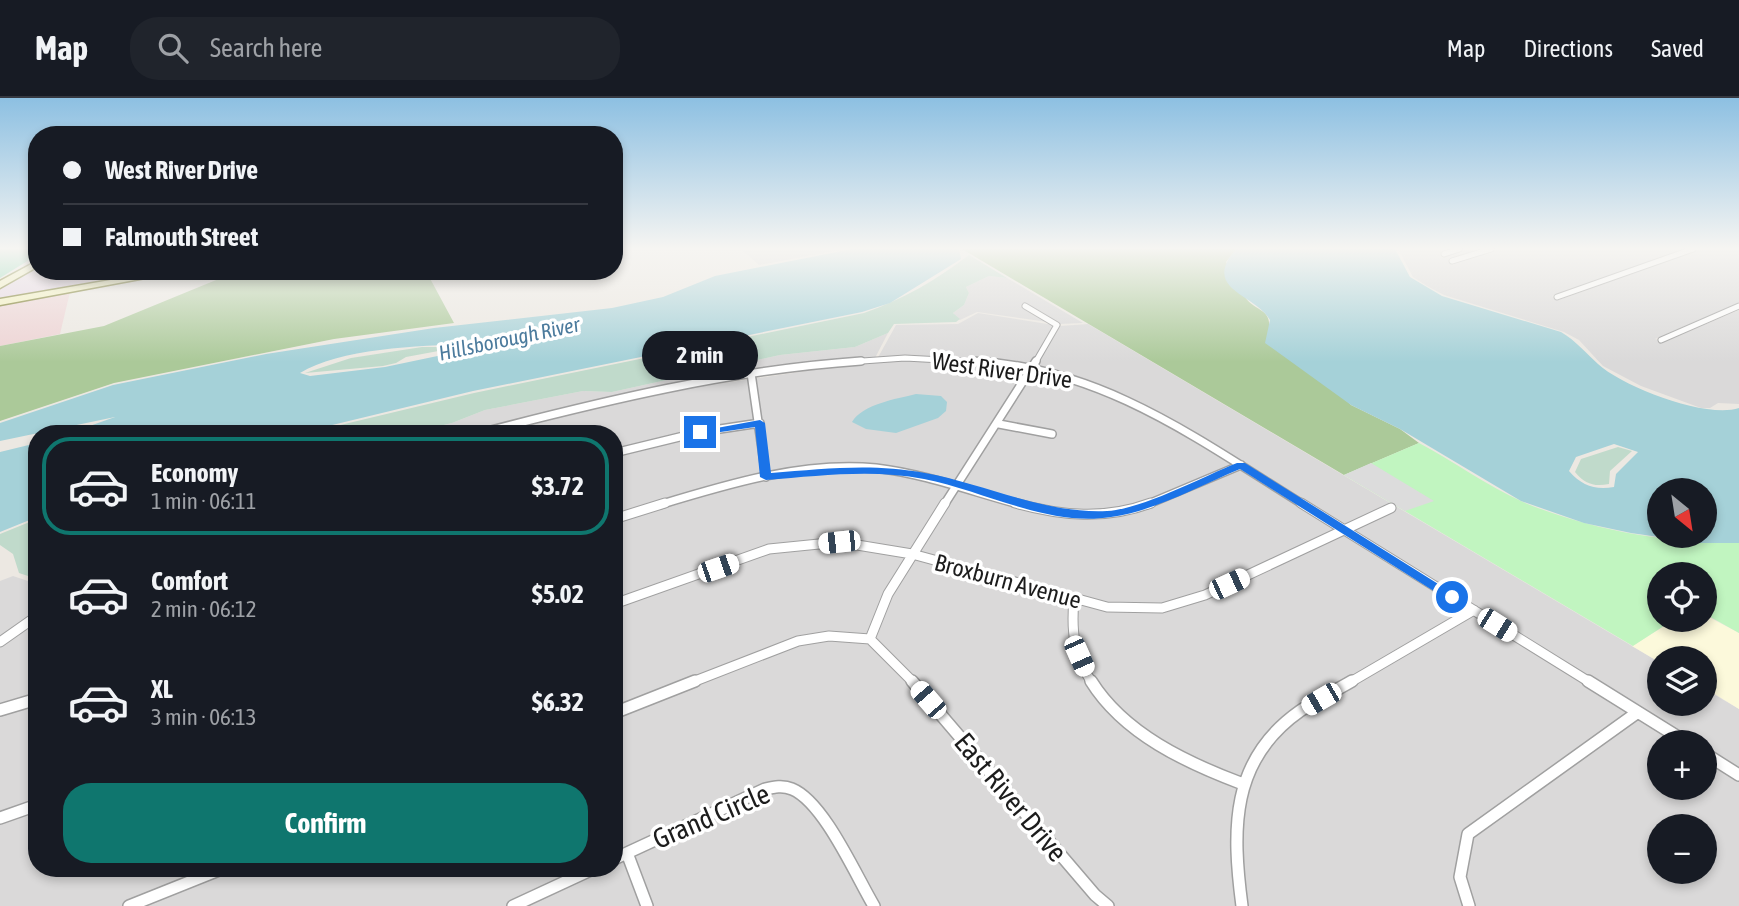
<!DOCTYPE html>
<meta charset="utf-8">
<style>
body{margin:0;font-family:"Asap Condensed",sans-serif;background:#20242c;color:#f1f3f6;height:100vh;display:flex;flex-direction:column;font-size:26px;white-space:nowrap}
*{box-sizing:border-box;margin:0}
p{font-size:23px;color:#9ea1a6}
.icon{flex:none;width:38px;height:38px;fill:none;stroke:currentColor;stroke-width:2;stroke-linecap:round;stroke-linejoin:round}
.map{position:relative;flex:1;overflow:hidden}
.details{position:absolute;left:28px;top:327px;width:595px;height:452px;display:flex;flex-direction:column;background:#171b24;border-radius:28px;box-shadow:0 4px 10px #0003}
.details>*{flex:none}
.guide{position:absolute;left:28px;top:28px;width:595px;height:154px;border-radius:28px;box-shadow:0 4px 10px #0003;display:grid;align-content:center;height:154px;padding:0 35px;background:#171b24}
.needle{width:46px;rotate:150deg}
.controls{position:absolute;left:1647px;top:380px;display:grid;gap:14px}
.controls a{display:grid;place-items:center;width:70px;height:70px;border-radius:50%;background:#171b24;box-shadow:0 4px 10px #0003;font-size:35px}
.end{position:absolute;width:32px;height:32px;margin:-16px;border:9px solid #1a73e8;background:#fff;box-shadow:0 0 0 4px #fff}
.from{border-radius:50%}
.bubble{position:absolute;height:49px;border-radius:24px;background:#171b24;box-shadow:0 4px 10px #0003;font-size:23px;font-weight:700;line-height:49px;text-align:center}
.car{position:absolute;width:21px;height:42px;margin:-21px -10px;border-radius:9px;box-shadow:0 0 5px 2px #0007;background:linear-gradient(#fff 24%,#345 0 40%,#fff 0 76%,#345 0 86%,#fff 0)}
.guide b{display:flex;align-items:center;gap:24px;height:66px;font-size:26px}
.guide b+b{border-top:2px solid #363941}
.guide i{width:18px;height:18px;background:#f1f3f6}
ul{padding:12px 0 0;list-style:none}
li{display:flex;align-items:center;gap:21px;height:98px;margin:0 14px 10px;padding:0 21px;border:4px solid transparent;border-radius:28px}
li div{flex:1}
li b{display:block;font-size:26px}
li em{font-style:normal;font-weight:700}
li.selected{border-color:#0f766e}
li>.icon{width:63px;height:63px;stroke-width:1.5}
.primary-button{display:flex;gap:14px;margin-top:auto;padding:14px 35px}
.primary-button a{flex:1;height:80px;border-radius:28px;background:#0f766e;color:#fff;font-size:28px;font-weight:700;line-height:80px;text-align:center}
header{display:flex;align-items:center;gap:42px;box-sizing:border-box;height:98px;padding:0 35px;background:#171b24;border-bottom:2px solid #363941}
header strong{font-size:33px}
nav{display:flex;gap:38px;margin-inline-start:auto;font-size:24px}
.search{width:490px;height:63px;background:#20242c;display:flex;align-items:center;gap:18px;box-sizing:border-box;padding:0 24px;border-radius:28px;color:#9ea1a6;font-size:26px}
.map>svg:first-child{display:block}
</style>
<header>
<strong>Map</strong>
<div class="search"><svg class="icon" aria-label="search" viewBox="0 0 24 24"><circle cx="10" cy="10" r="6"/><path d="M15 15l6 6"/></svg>Search here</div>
<nav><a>Map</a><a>Directions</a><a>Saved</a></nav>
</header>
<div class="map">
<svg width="1739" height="808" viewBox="0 0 1739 808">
<rect width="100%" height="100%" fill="#ece8e2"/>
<!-- residential -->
<path fill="#dad9d9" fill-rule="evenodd" d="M741 151H846L759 167Z
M1398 151H1484L1448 163 1454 165 1499 151H1685L1552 198 1559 202 1700 151H1739V205L1655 241 1664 244 1739 212V306L1718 305 1710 310H1701L1641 288 1603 268 1579 242 1564 234 1444 197 1427 188 1413 179Z
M989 178 1007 180 1083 225 1060 226 1025 206 1020 208 1048 224 977 214 960 222 953 215 964 207 969 195 966 189Z
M978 215 1060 228 1088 226 1659 564V606H1704L1705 591 1739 611V808H0V483L13 478 37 486V770H614V336H489L596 308 675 292 876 263 896 227 958 226ZM1659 644H1704V690H1659ZM1659 728H1704V774H1659Z
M888 235 875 260 821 263 662 288 466 336H407L452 325 485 312 583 293 612 294 780 257 855 249Z"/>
<!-- commercial -->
<path fill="#edd2d3" d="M70 194 60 236 0 248V206Z"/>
<!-- industrial -->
<path fill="#e5d4e3" d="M37 169V173H157L0 201V191Z"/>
<!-- education -->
<path fill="#fcf9db" d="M1705 517 1739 535V611L1705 590 1704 560H1659V564L1632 548 1674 522H1704Z"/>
<!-- forest -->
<path fill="#abc999" d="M962 151H1236L1226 164C1232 175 1237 188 1245 199 1254 213 1272 210 1269 232L1351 307 1400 331 1419 345 1344 377Z
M238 173H426L454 225 334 241 114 285 0 323V248L104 228Z"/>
<!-- wetland -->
<path fill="#c0dacb" d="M969 157 1007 180 989 178 966 189 969 195 964 207 953 215 960 221 956 224 894 226 888 235 855 249 780 257 612 294 583 293 485 312 452 325 407 336H303L474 295 864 215C902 202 938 181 969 157Z
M422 249H460L406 259 396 265 383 268 305 275 351 260Z
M1618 349 1632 353 1610 373 1609 386C1594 389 1585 386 1575 374L1581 361Z
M37 421V481L19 475 13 456 0 447V436Z"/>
<!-- park -->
<path fill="#c1f5c0" d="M1419 345C1453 363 1487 388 1523 404 1590 432 1666 445 1739 445V535L1705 516 1704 476H1659V522H1673L1633 548 1344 377Z"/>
<!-- pitch -->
<path fill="#84d7b0" d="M0 151H37V157L0 180Z"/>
<!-- parking -->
<path fill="#dcdcdc" d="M1371 365 1434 403 1405 413 1344 377Z"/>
<!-- water -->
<path fill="#a5d1d8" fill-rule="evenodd" d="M852 151H959L961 161 890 205 862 214 473 293 295 336H67L115 319 0 343V325L113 287 266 256 434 230 612 210 663 199 715 178ZM490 247 385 269 310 278 300 275C344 248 439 246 490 247Z
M1236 151H1395L1410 179 1442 198 1561 234C1576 243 1585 254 1598 266 1623 289 1706 321 1739 310V445H1700L1631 435 1584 425 1521 403 1400 331 1351 307 1265 245 1270 222C1254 195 1201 192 1236 151ZM1614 346 1638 354 1616 376 1614 389C1595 392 1582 388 1569 373L1576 359ZM1704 392V438H1659V392Z
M916 296 941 298 947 304 946 313 938 320 896 335 866 331 852 324C863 306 896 301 916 296Z
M37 345V419L0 434V354Z"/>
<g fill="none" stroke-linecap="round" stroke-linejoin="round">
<defs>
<path id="street-far3" d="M1444 156 1459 151
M1452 163 1491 151
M1557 199 1693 151
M1025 208 1057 227 1035 265
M1661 242 1739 208
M834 265 905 260 997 265"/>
<path id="street-far2" d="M973 263C1102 269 1199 342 1304 407
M751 275 766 379
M999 326 1052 336
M476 336C603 303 730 272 861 263
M614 355 700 334 760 325
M659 407C728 386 803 363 876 370 926 376 973 394 1022 407
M944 407 1036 263
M1146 407 1241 367"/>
<path id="street-far1" d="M1015 405C1062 418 1105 422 1151 405
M1301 405 1591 585
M614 421 665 405
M1074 501C1071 534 1074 557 1092 585
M614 506 769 451 839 444 912 456 1107 509 1162 510 1205 497 1391 410
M870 541 888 496 945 405
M0 544 37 518
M690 585 798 543 829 538 870 541 914 585
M1349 585 1474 512"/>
<path id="street" d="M912 583 1095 797 1108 808
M1091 583C1124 636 1187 665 1243 686
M1588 583 1686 644
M0 612 37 601
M614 615 695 583
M1704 655 1739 677
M0 720 37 707
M627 755 647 808
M614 761 765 691C774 689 783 687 792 691 824 704 856 778 874 808
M129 808 224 770
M513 808 595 770
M1242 808C1232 732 1230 662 1300 613 1316 602 1335 593 1352 583
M1469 808 1460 779 1468 736 1638 614"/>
<path id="secondary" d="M37 163V169L0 190V183Z
M163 173H183L0 207V201Z"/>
</defs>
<!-- street-far3 casing -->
<use href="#street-far3" stroke="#a0a0a0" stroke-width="7"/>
<!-- street-far2 casing -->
<use href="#street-far2" stroke="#a0a0a0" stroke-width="10"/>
<!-- street-far1 casing -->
<use href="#street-far1" stroke="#a0a0a0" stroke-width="11"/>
<!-- street casing -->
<use href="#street" stroke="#a0a0a0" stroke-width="14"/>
<!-- secondary casing -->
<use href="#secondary" stroke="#686a0c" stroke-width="3"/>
<!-- street-far3 -->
<use href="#street-far3" stroke="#fff" stroke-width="5"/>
<!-- street-far2 -->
<use href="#street-far2" stroke="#fff" stroke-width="7"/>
<!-- street-far1 -->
<use href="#street-far1" stroke="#fff" stroke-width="9"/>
<!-- street -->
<use href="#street" stroke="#fff" stroke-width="11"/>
<!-- secondary -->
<use href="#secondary" fill="#f4f2b8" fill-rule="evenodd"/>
</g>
<!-- sky -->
<linearGradient id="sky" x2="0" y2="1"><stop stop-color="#8dc0e2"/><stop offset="0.57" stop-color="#f6f5f2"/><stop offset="1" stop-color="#f6f5f2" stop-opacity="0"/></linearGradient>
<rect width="1739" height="264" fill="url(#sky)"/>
<!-- route -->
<path fill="#1a73e8" d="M760 322 765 325 771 375C825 371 871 365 925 375 986 386 1044 416 1107 413 1143 411 1202 379 1237 365H1245L1459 499 1448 502 1240 371C1199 388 1155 413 1111 419 1048 429 985 393 924 381 871 371 820 378 766 382L760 379 755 329 700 337 695 334Z"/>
<g text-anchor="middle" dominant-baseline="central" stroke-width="7" stroke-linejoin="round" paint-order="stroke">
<!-- far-water labels -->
<g font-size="21" font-style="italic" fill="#4c7b9d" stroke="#fff">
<text transform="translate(509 240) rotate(-12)">Hillsborough River</text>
</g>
<!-- street labels -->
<g font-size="24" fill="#1c1c1c" stroke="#fff">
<text transform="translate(1002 272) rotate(8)">West River Drive</text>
<text transform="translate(1008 483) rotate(15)">Broxburn Avenue</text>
</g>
<!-- near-street labels -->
<g font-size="28" fill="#1c1c1c" stroke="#fff">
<text transform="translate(1011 699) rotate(50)">East River Drive</text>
<text transform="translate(711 718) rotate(-23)">Grand Circle</text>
</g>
</g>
</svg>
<div class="controls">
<a><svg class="needle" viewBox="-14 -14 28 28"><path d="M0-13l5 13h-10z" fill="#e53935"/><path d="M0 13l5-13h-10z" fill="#9ea1a6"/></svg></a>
<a><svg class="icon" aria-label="locate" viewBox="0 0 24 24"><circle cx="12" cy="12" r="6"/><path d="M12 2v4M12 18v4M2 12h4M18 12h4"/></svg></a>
<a><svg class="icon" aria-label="layers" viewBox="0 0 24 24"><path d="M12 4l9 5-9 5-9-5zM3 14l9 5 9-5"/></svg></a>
<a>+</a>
<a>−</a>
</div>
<i class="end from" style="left:1452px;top:499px"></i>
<i class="end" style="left:700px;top:334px"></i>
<div class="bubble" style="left:642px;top:233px;width:116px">2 min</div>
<i class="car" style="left:839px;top:444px;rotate:264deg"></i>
<i class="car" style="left:718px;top:470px;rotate:71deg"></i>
<i class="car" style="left:1229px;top:486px;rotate:65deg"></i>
<i class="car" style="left:1497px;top:527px;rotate:122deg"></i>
<i class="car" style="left:1079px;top:558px;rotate:156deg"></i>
<i class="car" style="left:1321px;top:601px;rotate:240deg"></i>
<i class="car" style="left:928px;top:602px;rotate:319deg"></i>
<div class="guide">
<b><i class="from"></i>West River Drive</b>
<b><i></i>Falmouth Street</b>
</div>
<section class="details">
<ul>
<li class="selected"><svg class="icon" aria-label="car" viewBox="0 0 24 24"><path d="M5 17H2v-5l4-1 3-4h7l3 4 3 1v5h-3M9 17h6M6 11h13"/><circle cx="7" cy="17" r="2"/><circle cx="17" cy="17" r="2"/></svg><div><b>Economy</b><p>1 min · 06:11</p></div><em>$3.72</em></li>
<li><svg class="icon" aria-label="car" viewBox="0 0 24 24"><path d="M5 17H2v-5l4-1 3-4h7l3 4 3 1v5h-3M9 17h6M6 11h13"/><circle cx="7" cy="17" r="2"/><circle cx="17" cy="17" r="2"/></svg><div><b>Comfort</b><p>2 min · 06:12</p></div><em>$5.02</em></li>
<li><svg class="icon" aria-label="car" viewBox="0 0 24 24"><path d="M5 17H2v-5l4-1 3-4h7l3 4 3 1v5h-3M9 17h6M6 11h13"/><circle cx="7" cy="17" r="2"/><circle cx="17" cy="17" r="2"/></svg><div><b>XL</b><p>3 min · 06:13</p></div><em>$6.32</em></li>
</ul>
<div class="primary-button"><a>Confirm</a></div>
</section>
</div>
